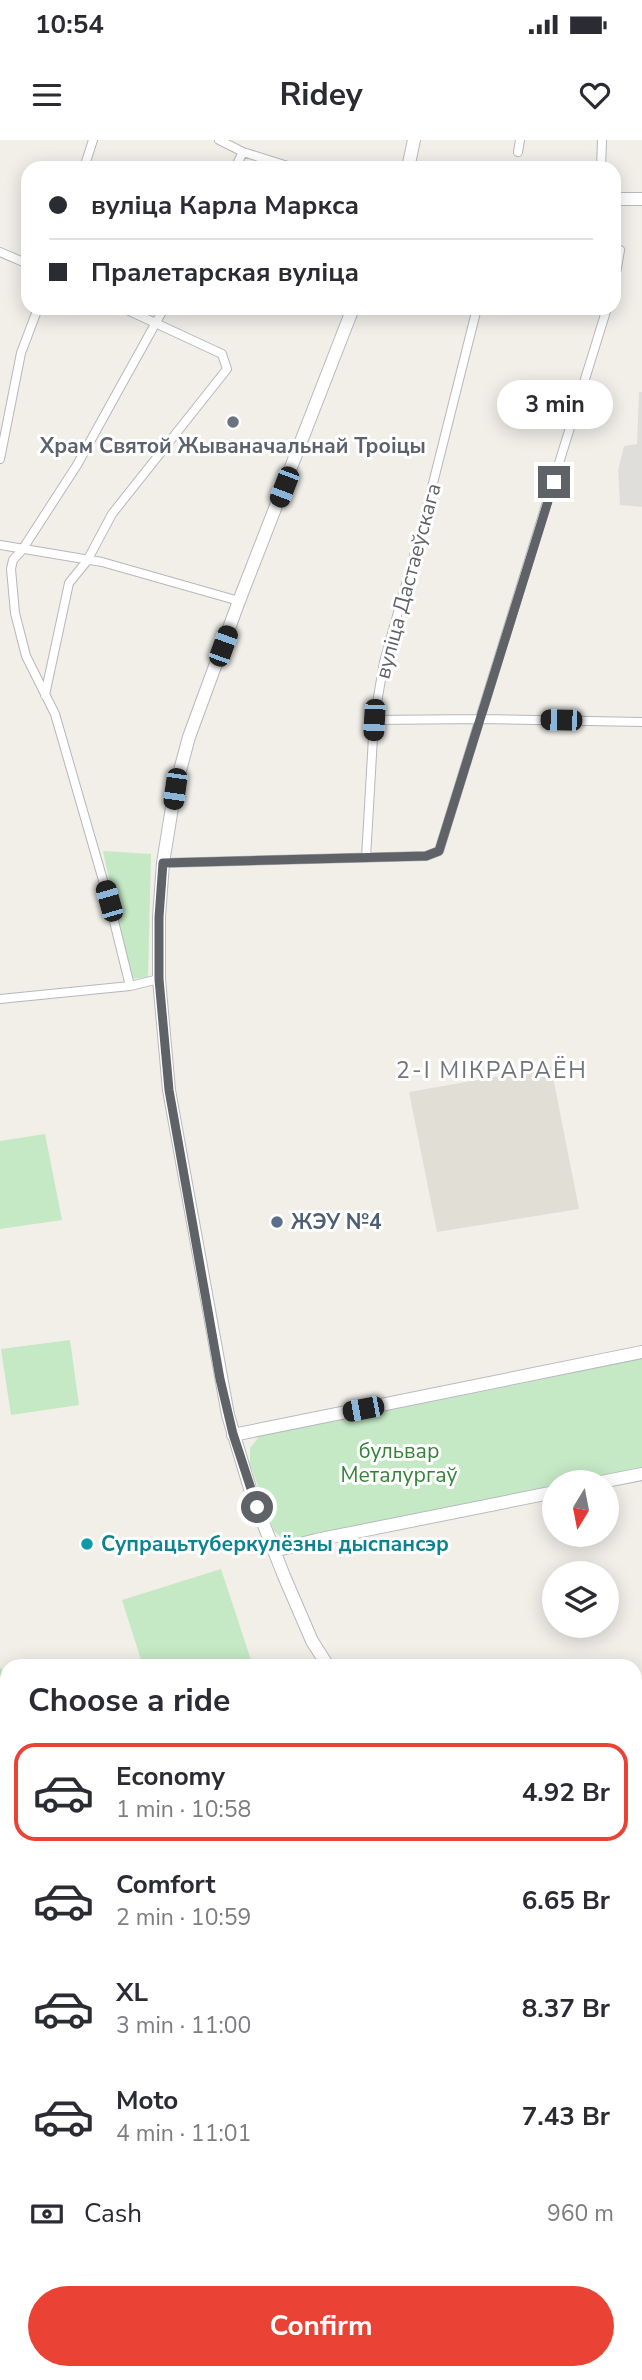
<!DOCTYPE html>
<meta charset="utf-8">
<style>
body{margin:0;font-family:"Nunito Sans",sans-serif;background:#f2f2f3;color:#2b2b33;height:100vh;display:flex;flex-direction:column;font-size:26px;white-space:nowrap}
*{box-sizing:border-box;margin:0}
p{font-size:23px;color:#7c7c81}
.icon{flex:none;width:38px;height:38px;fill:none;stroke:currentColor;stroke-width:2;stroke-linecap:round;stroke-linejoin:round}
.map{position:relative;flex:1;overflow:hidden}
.panel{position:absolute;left:0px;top:1519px;width:642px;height:721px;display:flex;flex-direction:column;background:#fff;border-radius:21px 21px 0 0;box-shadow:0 4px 18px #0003}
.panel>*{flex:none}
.top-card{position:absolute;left:21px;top:21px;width:600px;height:154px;border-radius:21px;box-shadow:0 4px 18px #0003;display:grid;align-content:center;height:154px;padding:0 28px;background:#fff}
.needle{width:46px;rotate:190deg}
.tools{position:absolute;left:542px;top:1330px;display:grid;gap:14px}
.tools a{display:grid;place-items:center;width:77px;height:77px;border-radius:50%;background:#fff;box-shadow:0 4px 18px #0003;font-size:35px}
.end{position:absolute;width:32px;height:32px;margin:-16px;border:9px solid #5f6368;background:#fff;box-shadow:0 0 0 4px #fff}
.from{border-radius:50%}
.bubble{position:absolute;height:49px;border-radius:24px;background:#fff;box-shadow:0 4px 18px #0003;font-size:23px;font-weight:700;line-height:49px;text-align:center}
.car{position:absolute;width:21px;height:42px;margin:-21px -10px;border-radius:9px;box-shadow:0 0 5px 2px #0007;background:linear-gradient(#222 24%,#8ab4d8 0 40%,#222 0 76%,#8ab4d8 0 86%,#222 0)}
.top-card b{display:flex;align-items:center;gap:24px;height:66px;font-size:26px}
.top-card b+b{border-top:2px solid #e1e1e2}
.top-card i{width:18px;height:18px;background:#2b2b33}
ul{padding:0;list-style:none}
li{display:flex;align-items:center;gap:21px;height:98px;margin:0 14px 10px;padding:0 14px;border:4px solid transparent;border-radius:21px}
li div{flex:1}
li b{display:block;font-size:26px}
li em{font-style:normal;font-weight:700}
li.selected{border-color:#ea4335}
li>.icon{width:63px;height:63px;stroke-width:1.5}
h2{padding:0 28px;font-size:32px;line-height:84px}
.pay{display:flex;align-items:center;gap:18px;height:77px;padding:0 28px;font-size:26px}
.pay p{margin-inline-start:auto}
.primary-button{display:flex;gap:14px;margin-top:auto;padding:14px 28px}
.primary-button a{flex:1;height:80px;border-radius:42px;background:#ea4335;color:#fff;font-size:28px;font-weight:700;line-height:80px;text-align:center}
.status{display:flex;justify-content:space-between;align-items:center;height:49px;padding:0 35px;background:#fff;direction:ltr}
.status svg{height:19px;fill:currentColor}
header{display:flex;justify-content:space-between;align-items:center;height:91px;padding:0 28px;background:#fff;font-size:32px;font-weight:700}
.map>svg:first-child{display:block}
</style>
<div class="status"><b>10:54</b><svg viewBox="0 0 49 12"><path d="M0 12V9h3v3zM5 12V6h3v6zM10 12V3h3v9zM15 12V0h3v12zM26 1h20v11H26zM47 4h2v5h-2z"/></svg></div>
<header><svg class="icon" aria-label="menu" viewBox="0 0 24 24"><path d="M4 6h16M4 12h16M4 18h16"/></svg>Ridey<svg class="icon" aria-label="heart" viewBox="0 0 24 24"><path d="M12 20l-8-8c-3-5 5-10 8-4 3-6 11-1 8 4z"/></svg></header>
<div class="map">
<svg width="642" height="2240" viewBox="0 0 642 2240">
<rect width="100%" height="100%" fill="#f1efe8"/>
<!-- industrial -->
<path fill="#e0deda" d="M639 252H642V367L620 365 618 330 624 306 637 304Z"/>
<!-- education -->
<path fill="#e1ded6" d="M551 927 579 1069 437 1092 409 952Z"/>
<!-- green -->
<path fill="#c5e8c5" d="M103 711 151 714 148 837 131 839Z
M45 994 62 1080 0 1089V1001Z
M70 1200 79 1265 11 1275 1 1209Z
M642 1219V1329L577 1342H555V1347L291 1400 282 1398 274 1391 250 1324V1308L259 1297Z
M221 1429 253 1526H143L122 1460Z
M0 1527 7 1538V2233H210L213 2240H0Z"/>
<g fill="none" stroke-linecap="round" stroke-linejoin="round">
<defs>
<path id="street" d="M219 0 243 12 294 28
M518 12 520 0
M84 28 93 0
M235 28 243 12
M601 28 602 0
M0 112 28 124
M614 145 620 110
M0 319 21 213 38 168
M0 405 102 422 239 461
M45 555 69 443 87 421 112 374 227 229 222 214 123 168
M374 580 480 579 642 582
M366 718 374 580 384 522 421 391 477 168
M163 723 426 716 439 711 607 168
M130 846 109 761 55 574 26 516 15 473 11 429 13 420 22 410 77 325 164 168
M0 859 130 846 159 839
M635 2115 642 2112"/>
<path id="secondary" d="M408 28 414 0
M614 59H642
M233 1295 642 1212
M601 1342 642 1334
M274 1411 316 1400 555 1352
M328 1526 312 1501 284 1436 251 1352 228 1275 169 950 159 839V777L163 723 175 649 189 597 239 461 353 168
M635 1954 642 1963"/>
</defs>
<!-- street casing -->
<use href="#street" stroke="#b5b8bc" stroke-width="10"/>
<!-- secondary casing -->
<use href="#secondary" stroke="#b6babf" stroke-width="14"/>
<!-- street -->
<use href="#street" stroke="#fff" stroke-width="8"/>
<!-- secondary -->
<use href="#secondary" stroke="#fff" stroke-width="12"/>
</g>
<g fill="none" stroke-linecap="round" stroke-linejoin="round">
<!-- route -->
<path stroke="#5f6368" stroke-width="9" d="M257 1367 233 1294 220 1239 169 950 159 839V777L163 723 426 716 439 711 554 342"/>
</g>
<!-- markers -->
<circle fill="#6b7280" stroke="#fff" stroke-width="2.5" cx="233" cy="282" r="7"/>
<circle fill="#5c6f8a" stroke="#fff" stroke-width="2.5" cx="277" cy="1082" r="7"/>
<circle fill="#0f9aa8" stroke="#fff" stroke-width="2.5" cx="87" cy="1404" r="7"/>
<g text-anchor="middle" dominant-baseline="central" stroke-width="6" stroke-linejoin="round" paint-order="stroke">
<!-- worship labels -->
<g font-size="21" font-weight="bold" fill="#5b616d" stroke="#fff">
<text x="233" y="306">Храм Святой Жываначальнай Троіцы</text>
</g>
<!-- street labels -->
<g font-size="21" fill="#5f6368" stroke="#fff">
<text transform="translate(408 441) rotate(-75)">вуліца Дастаеўскага</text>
</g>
<!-- service labels -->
<g font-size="21" font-weight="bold" fill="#4e5e75" stroke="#fff" text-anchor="start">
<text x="291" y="1082">ЖЭУ №4</text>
</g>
<!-- park labels -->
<g font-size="21" fill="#348238" stroke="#fff">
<text x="399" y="1311">бульвар<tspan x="399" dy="24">Металургаў</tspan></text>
</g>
<!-- culture labels -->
<g font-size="21" font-weight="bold" fill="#0d838f" stroke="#fff" text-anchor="start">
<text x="101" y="1404">Супрацьтуберкулёзны дыспансэр</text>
</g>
<!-- neighbourhood labels -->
<g font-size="23" letter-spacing="2" fill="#70757a" stroke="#fff">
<text x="492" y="930">2-І МІКРАРАЁН</text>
</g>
</g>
</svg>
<div class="tools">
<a><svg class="needle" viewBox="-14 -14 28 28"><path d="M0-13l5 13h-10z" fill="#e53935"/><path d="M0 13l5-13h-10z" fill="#7c7c81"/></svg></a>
<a><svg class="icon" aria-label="layers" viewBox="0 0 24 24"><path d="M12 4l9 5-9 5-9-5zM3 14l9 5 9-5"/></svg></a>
</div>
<i class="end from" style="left:257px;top:1367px"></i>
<i class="end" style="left:554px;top:342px"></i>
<div class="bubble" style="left:497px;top:240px;width:116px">3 min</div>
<i class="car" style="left:284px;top:347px;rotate:201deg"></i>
<i class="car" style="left:223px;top:506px;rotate:20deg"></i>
<i class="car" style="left:374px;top:580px;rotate:183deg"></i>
<i class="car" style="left:561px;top:580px;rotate:271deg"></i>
<i class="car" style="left:175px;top:649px;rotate:188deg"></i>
<i class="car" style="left:109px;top:761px;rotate:344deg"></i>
<i class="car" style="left:363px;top:1269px;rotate:259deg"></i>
<div class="top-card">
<b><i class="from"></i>вуліца Карла Маркса</b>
<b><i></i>Пралетарская вуліца</b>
</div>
<section class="panel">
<h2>Choose a ride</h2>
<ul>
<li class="selected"><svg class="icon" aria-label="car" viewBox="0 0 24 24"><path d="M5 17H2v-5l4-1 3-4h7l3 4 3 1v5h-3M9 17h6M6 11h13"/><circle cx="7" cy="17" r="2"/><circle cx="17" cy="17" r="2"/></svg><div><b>Economy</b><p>1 min · 10:58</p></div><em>4.92 Br</em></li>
<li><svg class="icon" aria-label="car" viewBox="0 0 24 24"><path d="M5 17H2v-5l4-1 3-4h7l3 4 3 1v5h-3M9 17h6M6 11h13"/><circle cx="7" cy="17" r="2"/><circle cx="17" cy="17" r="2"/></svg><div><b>Comfort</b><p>2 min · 10:59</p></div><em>6.65 Br</em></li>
<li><svg class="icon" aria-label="car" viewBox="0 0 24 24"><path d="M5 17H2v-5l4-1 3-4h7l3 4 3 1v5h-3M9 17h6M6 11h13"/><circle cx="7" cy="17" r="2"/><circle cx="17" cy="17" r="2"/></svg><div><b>XL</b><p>3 min · 11:00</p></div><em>8.37 Br</em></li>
<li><svg class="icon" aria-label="car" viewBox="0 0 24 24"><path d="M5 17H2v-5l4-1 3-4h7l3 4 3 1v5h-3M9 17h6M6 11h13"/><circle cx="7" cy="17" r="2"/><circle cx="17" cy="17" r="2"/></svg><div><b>Moto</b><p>4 min · 11:01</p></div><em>7.43 Br</em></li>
</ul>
<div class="pay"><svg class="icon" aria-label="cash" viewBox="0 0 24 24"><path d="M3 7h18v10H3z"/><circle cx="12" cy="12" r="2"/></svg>Cash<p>960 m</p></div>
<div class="primary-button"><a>Confirm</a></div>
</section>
</div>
